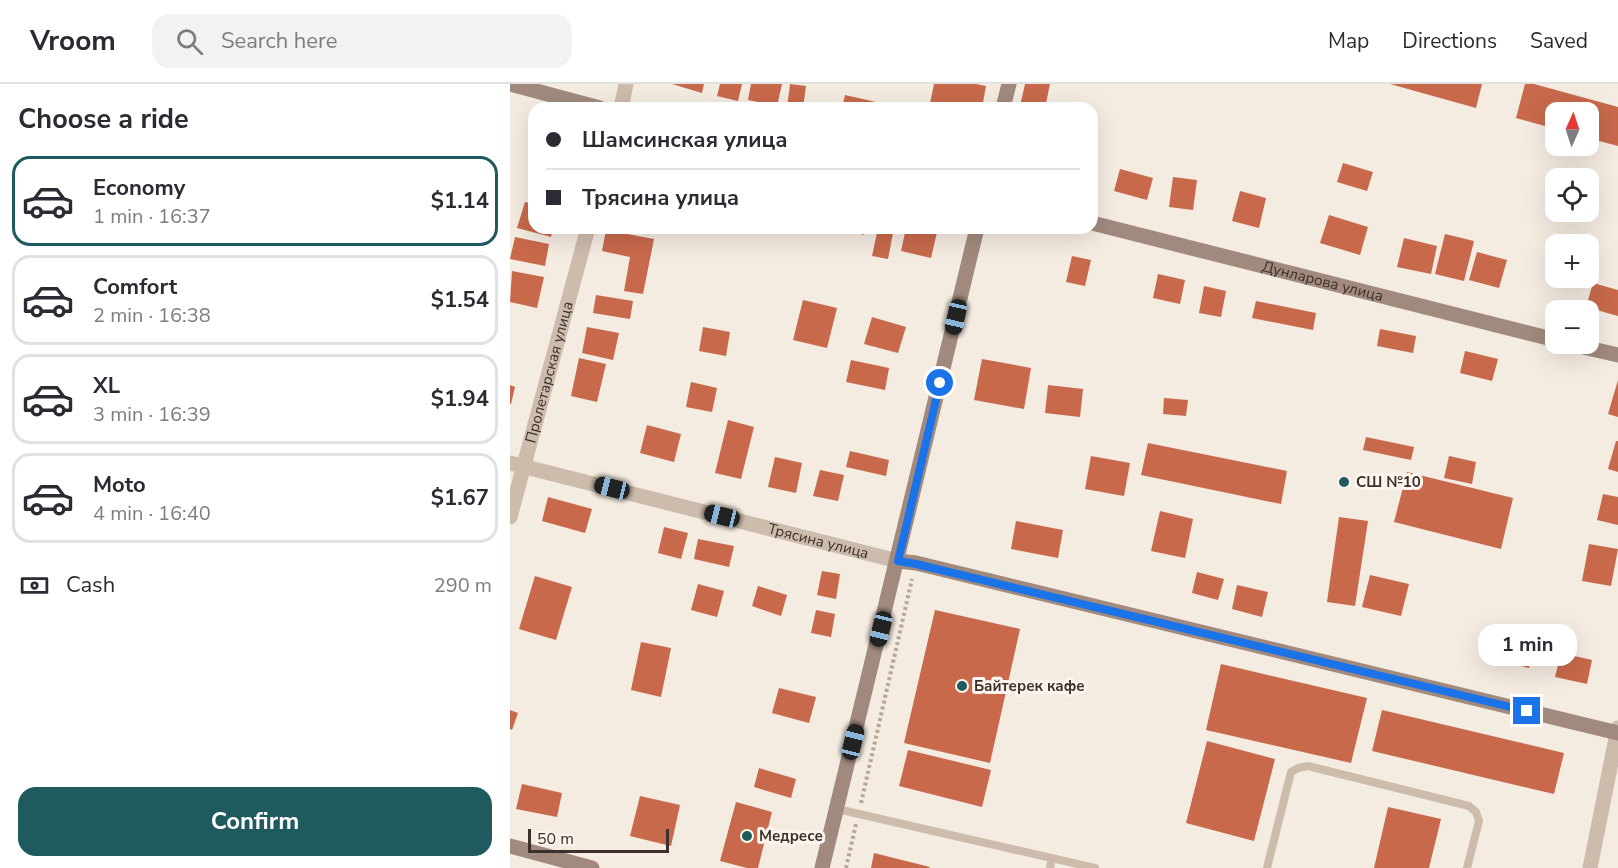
<!DOCTYPE html>
<meta charset="utf-8">
<style>
body{margin:0;font-family:"Nunito Sans",sans-serif;background:#f2f2f3;color:#2b2b33;height:100vh;display:flex;flex-direction:column;font-size:22px;white-space:nowrap}
*{box-sizing:border-box;margin:0}
p{font-size:20px;color:#7c7c81}
.icon{flex:none;width:33px;height:33px;fill:none;stroke:currentColor;stroke-width:2;stroke-linecap:round;stroke-linejoin:round}
.map{position:relative;flex:1;overflow:hidden}
.sheet{display:flex;flex-direction:column;background:#fff;width:510px}
.sheet>*{flex:none}
.hud{position:absolute;left:18px;top:18px;width:570px;height:132px;border-radius:18px;box-shadow:0 6px 24px #0002;display:grid;align-content:center;height:132px;padding:0 18px;background:#fff}
.needle{width:39px;rotate:3deg}
.controls{position:absolute;left:1035px;top:18px;display:grid;gap:12px}
.controls a{display:grid;place-items:center;width:54px;height:54px;border-radius:12px;background:#fff;box-shadow:0 6px 24px #0002;font-size:30px}
.scale{position:absolute;left:18px;bottom:15px;width:141px;box-sizing:border-box;padding-left:6px;border:3px solid #3b302b;border-top:0;font-size:16px;line-height:21px;white-space:nowrap;color:#3b302b;-webkit-text-stroke:4px #fbf5ee;paint-order:stroke}
.end{position:absolute;width:27px;height:27px;margin:-14px;border:8px solid #1a73e8;background:#fff;box-shadow:0 0 0 3px #fff}
.from{border-radius:50%}
.bubble{position:absolute;height:42px;border-radius:18px;background:#fff;box-shadow:0 6px 24px #0002;font-size:20px;font-weight:700;line-height:42px;text-align:center}
.car{position:absolute;width:18px;height:36px;margin:-18px -9px;border-radius:8px;box-shadow:0 0 4px 2px #0007;background:linear-gradient(#222 24%,#8ab4d8 0 40%,#222 0 76%,#8ab4d8 0 86%,#222 0)}
.hud b{display:flex;align-items:center;gap:21px;height:57px;font-size:22px}
.hud b+b{border-top:2px solid #e1e1e2}
.hud i{width:15px;height:15px;background:#2b2b33}
ul{padding:0;list-style:none}
li{display:flex;align-items:center;gap:18px;height:90px;margin:0 12px 9px;padding:0 6px;border:3px solid #e1e1e2;border-radius:18px}
li div{flex:1}
li b{display:block;font-size:22px}
li em{font-style:normal;font-weight:700}
li.selected{border-color:#1f5a5e}
li>.icon{width:54px;height:54px;stroke-width:1.5}
h2{padding:0 18px;font-size:27px;line-height:72px}
.pay{display:flex;align-items:center;gap:15px;height:66px;padding:0 18px;font-size:22px}
.pay p{margin-inline-start:auto}
.action{display:flex;gap:12px;margin-top:auto;padding:12px 18px}
.action a{flex:1;height:69px;border-radius:18px;background:#1f5a5e;color:#fff;font-size:24px;font-weight:700;line-height:69px;text-align:center}
header{display:flex;align-items:center;gap:36px;box-sizing:border-box;height:84px;padding:0 30px;background:#fff;border-bottom:2px solid #e1e1e2}
header strong{font-size:28px}
nav{display:flex;gap:33px;margin-inline-start:auto;font-size:21px}
.search{width:420px;height:54px;background:#f2f2f3;display:flex;align-items:center;gap:15px;box-sizing:border-box;padding:0 21px;border-radius:18px;color:#7c7c81;font-size:22px}
main{display:flex;flex:1;min-height:0}
.map>svg:first-child{display:block}
</style>
<header>
<strong>Vroom</strong>
<div class="search"><svg class="icon" aria-label="search" viewBox="0 0 24 24"><circle cx="10" cy="10" r="6"/><path d="M15 15l6 6"/></svg>Search here</div>
<nav><a>Map</a><a>Directions</a><a>Saved</a></nav>
</header>
<main>
<section class="sheet">
<h2>Choose a ride</h2>
<ul>
<li class="selected"><svg class="icon" aria-label="car" viewBox="0 0 24 24"><path d="M5 17H2v-5l4-1 3-4h7l3 4 3 1v5h-3M9 17h6M6 11h13"/><circle cx="7" cy="17" r="2"/><circle cx="17" cy="17" r="2"/></svg><div><b>Economy</b><p>1 min · 16:37</p></div><em>$1.14</em></li>
<li><svg class="icon" aria-label="car" viewBox="0 0 24 24"><path d="M5 17H2v-5l4-1 3-4h7l3 4 3 1v5h-3M9 17h6M6 11h13"/><circle cx="7" cy="17" r="2"/><circle cx="17" cy="17" r="2"/></svg><div><b>Comfort</b><p>2 min · 16:38</p></div><em>$1.54</em></li>
<li><svg class="icon" aria-label="car" viewBox="0 0 24 24"><path d="M5 17H2v-5l4-1 3-4h7l3 4 3 1v5h-3M9 17h6M6 11h13"/><circle cx="7" cy="17" r="2"/><circle cx="17" cy="17" r="2"/></svg><div><b>XL</b><p>3 min · 16:39</p></div><em>$1.94</em></li>
<li><svg class="icon" aria-label="car" viewBox="0 0 24 24"><path d="M5 17H2v-5l4-1 3-4h7l3 4 3 1v5h-3M9 17h6M6 11h13"/><circle cx="7" cy="17" r="2"/><circle cx="17" cy="17" r="2"/></svg><div><b>Moto</b><p>4 min · 16:40</p></div><em>$1.67</em></li>
</ul>
<div class="pay"><svg class="icon" aria-label="cash" viewBox="0 0 24 24"><path d="M3 7h18v10H3z"/><circle cx="12" cy="12" r="2"/></svg>Cash<p>290 m</p></div>
<div class="action"><a>Confirm</a></div>
</section>
<div class="map">
<svg width="1108" height="784" viewBox="0 0 1108 784">
<rect width="100%" height="100%" fill="#f4ebe1"/>
<!-- building -->
<path fill="#c8694b" d="M162 0H194L192 9Z
M210 0H232L228 17 207 12Z
M241 0H272L267 22 238 16Z
M280 0 296 2 293 24H277Z
M424 0H466L476 2 472 24H419Z
M515 0H540L535 24 510 22Z
M880 0H972L966 24Z
M1015 0H1024L1108 23V62L1078 54V28H1046V45L1006 34Z
M335 11 366 18 365 24H332Z
M582 72 588 73 583 93H582Z
M833 79 863 88 857 107 827 98Z
M610 85 643 94 637 116 604 107Z
M663 93 687 96 683 126 659 123Z
M730 107 756 114 749 144 722 137Z
M15 118 24 120V144H43L41 153 7 144Z
M819 131 858 143 850 171 810 159Z
M331 144H356L354 151Z
M368 144H384L378 175 362 172Z
M396 144H428L421 174 391 167Z
M96 146 144 155 133 210 114 207 120 173 92 167Z
M935 150 964 157 954 197 925 190Z
M5 153 39 160 35 182 0 175Z
M894 154 927 162 921 190 887 183Z
M967 168 997 176 989 204 959 196Z
M562 172 581 176 575 202 556 198Z
M2 187 34 193 27 224 0 218Z
M648 190 675 196 670 220 643 214Z
M1083 199 1108 206V232L1076 223Z
M694 202 716 207 711 233 689 229Z
M86 211 123 217 120 235 83 229Z
M293 216 327 224 317 264 283 256Z
M746 217 806 229 803 246 742 234Z
M362 233 396 243 388 269 354 260Z
M77 243 109 249 103 276 72 269Z
M193 243 220 248 216 272 189 267Z
M870 245 906 252 903 269 867 262Z
M955 267 988 275 982 297 950 289Z
M69 274 96 280 87 318 61 312Z
M472 275 521 284 514 325 464 316Z
M341 276 379 284 375 306 336 298Z
M1108 296V333L1098 330Z
M181 298 207 304 202 328 176 323Z
M0 301 5 303 1 320H0Z
M538 301 573 305 570 333 535 329Z
M654 314 678 316 676 332 653 330Z
M218 336 244 343 231 395 205 389Z
M137 341 171 350 164 378 130 369Z
M856 353 904 363 901 376 853 366Z
M1106 357H1108V388L1098 385Z
M638 359 777 387 771 420 631 391Z
M340 367 379 376 376 392 336 383Z
M581 372 620 379 614 412 575 405Z
M939 372 966 378 962 400 934 394Z
M265 373 292 379 286 409 258 403Z
M310 386 334 391 328 417 303 412Z
M897 388 1003 414 991 465 884 438Z
M1093 410 1108 413V441L1087 436Z
M38 413 82 425 75 449 32 437Z
M650 427 683 435 675 474 641 467Z
M829 433 858 437 845 522 817 518Z
M506 437 553 446 548 474 501 465Z
M154 443 178 449 171 475 148 469Z
M188 455 224 462 219 483 184 475Z
M1079 460 1108 465 1101 502 1072 497Z
M312 487 330 490 326 515 307 511Z
M687 488 714 495 708 516 682 509Z
M860 491 899 500 891 532 852 523Z
M25 492 62 503 46 556 9 545Z
M188 500 214 507 207 533 181 526Z
M727 501 758 508 752 533 722 525Z
M248 502 277 511 271 532 242 522Z
M306 526 325 530 321 553 301 549Z
M425 526 510 545 480 679 394 659Z
M999 553 1026 560 1019 584 992 577Z
M131 558 161 564 151 613 121 606Z
M1051 569 1082 576 1077 600 1045 593Z
M711 580 857 614 841 679 696 646Z
M269 604 306 613 299 639 262 629Z
M0 626 8 629 2 646 0 645Z
M872 626 1054 669 1044 710 862 667Z
M697 657 765 675 744 757 676 739Z
M398 666 481 686 472 723 389 702Z
M249 684 286 695 281 714 244 703Z
M12 700 52 709 47 733 6 725Z
M130 712 170 721 161 762 120 752Z
M226 718 262 728 248 784H237L210 777Z
M878 723 931 735 919 784H864Z
M364 769 420 783 419 784H361Z"/>
<g fill="none" stroke-linecap="round" stroke-linejoin="round">
<!-- path -->
<path stroke="#b9a596" stroke-width="4" stroke-dasharray="3 3" stroke-linecap="butt" d="M351 719 402 495
M336 784 346 740"/>
<!-- lane -->
<path stroke="#cdbbac" stroke-width="8" d="M327 725 585 784
M540 784 542 774
M757 784 781 688 788 684 798 682 959 722 966 728 969 737 957 784"/>
<!-- street -->
<g stroke="#cdbbac" stroke-width="15">
<path d="M111 24 116 0"/>
<path id="s1" d="M0 379 388 477"/>
<path id="s2" d="M0 433 78 144"/>
<path d="M1080 784 1108 644"/>
</g>
<!-- secondary -->
<g stroke="#a18a7d" stroke-width="15">
<path d="M0 0 90 24"/>
<path d="M493 24 499 0"/>
<path id="s3" d="M582 139 1046 256"/>
<path d="M1060 260 1108 271"/>
<path d="M388 477 406 479 1108 649"/>
<path d="M0 762 82 784"/>
<path d="M312 784 467 144"/>
</g>
</g>
<g fill="none" stroke-linecap="round" stroke-linejoin="round">
<!-- route -->
<path stroke="#1a73e8" stroke-width="8" d="M430 299 388 477 406 480 1017 627"/>
</g>
<!-- markers -->
<g fill="#1f5a5e" stroke="#fbf5ee" stroke-width="2">
<circle cx="834" cy="398" r="6"/>
<circle cx="452" cy="602" r="6"/>
<circle cx="237" cy="752" r="6"/>
</g>
<g text-anchor="middle" dominant-baseline="central" stroke-width="6" stroke-linejoin="round" paint-order="stroke">
<!-- street labels -->
<g font-size="15" fill="#3b302b" stroke="#fbf5ee">
<text stroke="none"><textPath href="#s3" startOffset="238">Дунларова улица</textPath></text>
<text stroke="none"><textPath href="#s2" startOffset="150">Пролетарская улица</textPath></text>
<text stroke="none"><textPath href="#s1" startOffset="318">Трясина улица</textPath></text>
</g>
<!-- poi labels -->
<g font-size="15" font-weight="bold" fill="#3b302b" stroke="#fbf5ee" text-anchor="start">
<text x="846" y="398">СШ №10</text>
<text x="464" y="602">Байтерек кафе</text>
<text x="249" y="752">Медресе</text>
</g>
</g>
</svg>
<div class="controls">
<a><svg class="needle" viewBox="-14 -14 28 28"><path d="M0-13l5 13h-10z" fill="#e53935"/><path d="M0 13l5-13h-10z" fill="#7c7c81"/></svg></a>
<a><svg class="icon" aria-label="locate" viewBox="0 0 24 24"><circle cx="12" cy="12" r="6"/><path d="M12 2v4M12 18v4M2 12h4M18 12h4"/></svg></a>
<a>+</a>
<a>−</a>
</div>
<div class="scale">50 m</div>
<i class="end from" style="left:430px;top:299px"></i>
<i class="end" style="left:1017px;top:627px"></i>
<div class="bubble" style="left:968px;top:540px;width:99px">1 min</div>
<i class="car" style="left:446px;top:233px;rotate:193deg"></i>
<i class="car" style="left:102px;top:404px;rotate:284deg"></i>
<i class="car" style="left:212px;top:432px;rotate:284deg"></i>
<i class="car" style="left:371px;top:545px;rotate:194deg"></i>
<i class="car" style="left:343px;top:658px;rotate:14deg"></i>
<div class="hud">
<b><i class="from"></i>Шамсинская улица</b>
<b><i></i>Трясина улица</b>
</div>
</div>
</main>
